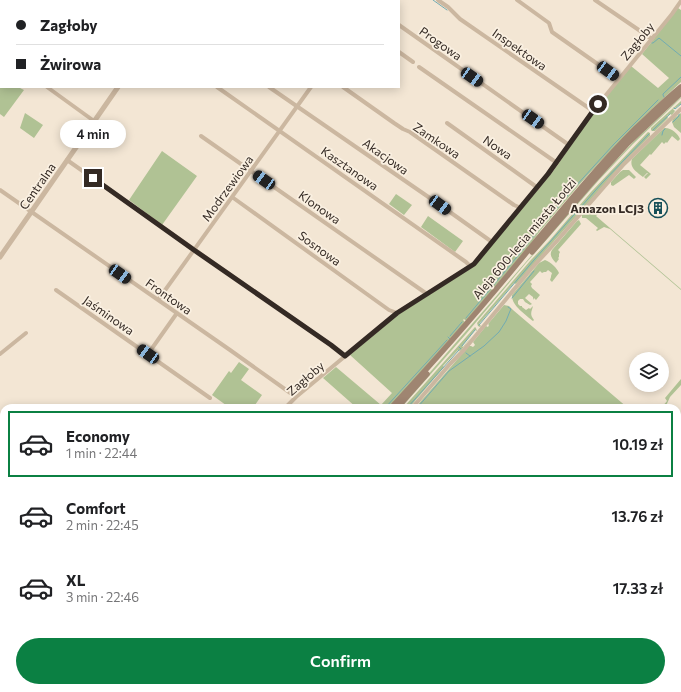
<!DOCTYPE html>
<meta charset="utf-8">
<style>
body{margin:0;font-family:Commissioner,sans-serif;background:#f2f2f2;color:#202124;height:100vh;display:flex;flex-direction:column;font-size:15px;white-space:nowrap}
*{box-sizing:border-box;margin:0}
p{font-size:13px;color:#757577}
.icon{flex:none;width:22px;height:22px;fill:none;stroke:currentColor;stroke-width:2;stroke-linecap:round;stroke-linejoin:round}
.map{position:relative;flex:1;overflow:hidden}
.drawer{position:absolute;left:0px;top:404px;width:681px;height:288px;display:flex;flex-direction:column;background:#fff;border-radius:12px 12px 0 0;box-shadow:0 2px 10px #0003}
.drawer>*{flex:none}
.guide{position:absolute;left:0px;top:0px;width:400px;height:88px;box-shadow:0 2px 10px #0003;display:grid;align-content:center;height:88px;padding:0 16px;background:#fff}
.tools{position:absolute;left:629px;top:352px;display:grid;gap:8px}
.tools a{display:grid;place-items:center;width:40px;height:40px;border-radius:50%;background:#fff;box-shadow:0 2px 10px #0003;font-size:20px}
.end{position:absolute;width:18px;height:18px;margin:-9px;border:5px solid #342a24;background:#fff;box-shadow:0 0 0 2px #fff}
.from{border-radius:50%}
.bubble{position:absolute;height:28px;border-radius:14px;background:#fff;box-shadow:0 2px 10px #0003;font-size:13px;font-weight:600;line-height:28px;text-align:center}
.car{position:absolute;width:12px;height:24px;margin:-12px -6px;border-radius:5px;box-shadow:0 0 3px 1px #0007;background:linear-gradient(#222 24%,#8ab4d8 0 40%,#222 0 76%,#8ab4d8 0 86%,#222 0)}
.guide b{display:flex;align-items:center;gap:14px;height:38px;font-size:15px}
.guide b+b{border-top:1px solid #e0e0e0}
.guide i{width:10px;height:10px;background:#202124}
ul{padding:7px 0 0;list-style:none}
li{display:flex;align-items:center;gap:12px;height:66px;margin:0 8px 6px;padding:0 8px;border:2px solid transparent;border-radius:0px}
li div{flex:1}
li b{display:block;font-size:15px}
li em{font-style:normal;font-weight:600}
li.selected{border-color:#0b8043}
li>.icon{width:36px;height:36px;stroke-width:1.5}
.primary-button{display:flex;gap:8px;margin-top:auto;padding:8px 16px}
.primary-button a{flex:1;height:46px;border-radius:24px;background:#0b8043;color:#fff;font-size:16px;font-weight:600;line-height:46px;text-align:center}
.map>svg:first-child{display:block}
</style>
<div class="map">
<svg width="681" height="692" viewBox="0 0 681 692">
<rect width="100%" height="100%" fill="#f3e6d4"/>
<!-- green -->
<path fill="#b0c294" d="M678 8 681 10V82L650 111 599 163 579 185 540 231 526 250 466 321 464 319 463 320 465 322 389 408H357L323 378 336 367 381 405 392 393 350 355 399 314 474 266 541 186 554 170 586 124 603 100 631 66 658 88 669 78 642 54Z
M0 72 1 73V87H18L24 90 4 117 0 114Z
M681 97V98L633 144 598 181 549 237 526 263 466 334 401 408H399L592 186 634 141Z
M681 101V104L675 108 673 109 675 111 672 115 670 114 667 116 668 118 655 131H652L651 130V128Z
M25 113 43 125 34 138 20 128Z
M681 113V133L674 127 672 122 673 119Z
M664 128C670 127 678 133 680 139L678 141 672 136 667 143 666 142 664 144 662 142 651 155 650 154 640 165 651 174 646 179 644 177 648 173H647L643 177C637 172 629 168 632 159Z
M648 132 650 133V136L627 159 516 284 514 283 479 324 481 326 480 327 478 326 477 323 530 261 550 240 591 192 647 133Z
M162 151 197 176 162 225 129 200Z
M623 170H629L636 177 634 179 629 175 613 186 611 185V182L620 172Z
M396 194 412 205 404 215 389 204Z
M588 210C592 209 595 211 598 214L596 216 681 289V290L610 229 604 227 597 231 596 230 598 228 586 218H582V215Z
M428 216 463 241 455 252 421 227Z
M579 220 581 224 558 250 560 252 559 254V257L558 258 559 259 556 263C552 259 549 255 552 250L577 221Z
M545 260C551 262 557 268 559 273L552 282 550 280 551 277V276L552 273 548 270 546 272H544L542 273 540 271 530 282 532 284 531 286 532 288 540 295 536 300 534 298 533 300V297L529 294 525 298 532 304 530 305 525 302 523 299H520L518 301V304L520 306H522V307L526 310 529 308 530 309 533 306C532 311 529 314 534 320L533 321C526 315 511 305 512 295L539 263Z
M504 305 509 306 513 310 628 408H415L469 346H471L473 347 475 345 473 342 486 326 488 327 489 325 488 324Z
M475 327 476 328 477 331 475 330 462 346 463 347 472 336 463 348 451 361 460 351 458 350 443 366 444 367 409 408H403Z
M239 362 249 369 241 380 262 395 255 405 258 408H230L212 395 229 371 231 373Z
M681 379V385L670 397 665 408H661L667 401 665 398Z
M677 450 681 454V604L677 601Z
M0 582 4 589V614L0 610Z
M677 672 681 676V692H334L339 688H677Z
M37 688H80L77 692H33Z
M141 688H265L269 692H145Z
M277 688H323L327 692H281Z"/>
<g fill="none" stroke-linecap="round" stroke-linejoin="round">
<!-- stream -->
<path stroke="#71abb2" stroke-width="1" d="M433 0 447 10
M115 1 116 0
M652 43H653L659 38 681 56
M664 97 663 95V94L681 77
M674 108 675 109 681 104
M673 122 679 116V114
M653 130 670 114
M662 135 663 131 665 129
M512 298 534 271
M466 318 521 252 540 228 574 188 614 144 658 100
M479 325 534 260 550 242 602 183 649 134
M450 336 462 322
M448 337 450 339
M462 346 475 330
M459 347 461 349
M466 353 470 356
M385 408 447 340
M407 408 459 350
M417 408 449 371 484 346 499 332 506 321 510 311 511 309 508 307
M560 688 566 692
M86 692 91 688
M103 692 107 688"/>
<!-- minor -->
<path stroke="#cbb7a0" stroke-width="4" d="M6 0 7 1
M102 0 103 1
M134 0 135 1
M222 0 223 1
M274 0 276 1
M326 0 327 1
M438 0 448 7 460 19 593 111
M517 0 549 23 552 32 619 79
M595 0 652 39
M399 25 569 145
M0 52 1 53
M399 52 413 62
M419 67 557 163
M47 87 94 121
M217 87 466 262 470 266
M269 87 440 205 492 242
M343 87 394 123 403 129 410 132 514 205 521 208
M447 123 538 188
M201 136 427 294
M67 160 195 250 331 345 345 356
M0 190 230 350 296 397
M232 197 389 310 397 313
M56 290 210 398
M158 300 311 87
M0 354 26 333
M148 354 177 313
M285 408 296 397 397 313 474 264 548 174 593 111 672 14 681 1
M412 408 450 364 463 351 531 269 556 242 624 164 681 109
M677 613H681
M329 692 335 688"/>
<!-- tertiary -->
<path stroke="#cbb7a0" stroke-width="5" d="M177 1 178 0
M0 257 118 87"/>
<!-- secondary -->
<path stroke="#9f8571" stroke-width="5.5" d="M532 252 589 186 628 143 681 93
M391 408C437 358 483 306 526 253 562 210 597 167 636 128 651 114 665 100 681 87
M397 408 427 374
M92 692 96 688"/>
</g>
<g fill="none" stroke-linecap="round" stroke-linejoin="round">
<!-- route -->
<path stroke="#342a24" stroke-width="5" d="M93 178 194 250 331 345 345 356 397 313 474 264 548 174 598 104"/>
</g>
<!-- icons -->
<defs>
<symbol id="building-ring" viewBox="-11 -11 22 22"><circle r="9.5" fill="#faf0e1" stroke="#165059" stroke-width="1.5"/><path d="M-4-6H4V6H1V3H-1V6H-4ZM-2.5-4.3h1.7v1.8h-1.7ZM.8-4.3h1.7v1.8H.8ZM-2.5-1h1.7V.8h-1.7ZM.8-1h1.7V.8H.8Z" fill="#165059"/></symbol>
</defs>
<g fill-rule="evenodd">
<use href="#building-ring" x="647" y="197" width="22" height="22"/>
</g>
<g text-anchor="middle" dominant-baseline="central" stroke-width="3.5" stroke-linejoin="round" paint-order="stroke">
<!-- street labels -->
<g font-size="12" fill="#342a24" stroke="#faf0e1">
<text transform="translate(637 41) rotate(-51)">Zagłoby</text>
<text transform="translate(441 43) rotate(35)">Progowa</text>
<text transform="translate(520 49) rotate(35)">Inspektowa</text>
<text transform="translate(437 140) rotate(34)">Zamkowa</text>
<text transform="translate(498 147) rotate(35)">Nowa</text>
<text transform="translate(386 156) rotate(35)">Akacjowa</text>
<text transform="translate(350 168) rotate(35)">Kasztanowa</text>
<text transform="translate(37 186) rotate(-55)">Centralna</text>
<text transform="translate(227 188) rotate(-54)">Modrzewiowa</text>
<text transform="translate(320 207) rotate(35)">Klonowa</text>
<text transform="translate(524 238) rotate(-50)">Aleja 600-lecia miasta Łodzi</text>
<text transform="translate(320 248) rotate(36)">Sosnowa</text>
<text transform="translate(169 296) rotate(35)">Frontowa</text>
<text transform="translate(109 315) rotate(35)">Jaśminowa</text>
<text transform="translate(305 378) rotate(-41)">Zagłoby</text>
</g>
<!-- poi labels -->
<g font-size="12" font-weight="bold" fill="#342a24" stroke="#faf0e1" text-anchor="end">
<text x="644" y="208">Amazon LCJ3</text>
</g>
</g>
</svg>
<div class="tools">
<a><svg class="icon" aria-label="layers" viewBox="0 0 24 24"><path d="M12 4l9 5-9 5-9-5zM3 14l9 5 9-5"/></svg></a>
</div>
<i class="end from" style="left:598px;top:104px"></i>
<i class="end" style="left:93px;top:178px"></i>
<div class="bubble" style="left:60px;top:120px;width:66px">4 min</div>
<i class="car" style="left:608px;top:71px;rotate:126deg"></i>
<i class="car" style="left:472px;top:77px;rotate:125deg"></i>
<i class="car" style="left:533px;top:119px;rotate:125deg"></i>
<i class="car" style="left:264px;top:180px;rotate:305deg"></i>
<i class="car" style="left:440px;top:205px;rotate:126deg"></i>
<i class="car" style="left:120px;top:274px;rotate:125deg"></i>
<i class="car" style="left:148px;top:354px;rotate:305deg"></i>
<div class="guide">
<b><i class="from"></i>Zagłoby</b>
<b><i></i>Żwirowa</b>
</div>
<section class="drawer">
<ul>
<li class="selected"><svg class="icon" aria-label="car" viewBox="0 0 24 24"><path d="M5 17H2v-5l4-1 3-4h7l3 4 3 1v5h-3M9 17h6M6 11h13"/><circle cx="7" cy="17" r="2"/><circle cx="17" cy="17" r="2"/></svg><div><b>Economy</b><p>1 min · 22:44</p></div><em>10.19 zł</em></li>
<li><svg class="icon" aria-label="car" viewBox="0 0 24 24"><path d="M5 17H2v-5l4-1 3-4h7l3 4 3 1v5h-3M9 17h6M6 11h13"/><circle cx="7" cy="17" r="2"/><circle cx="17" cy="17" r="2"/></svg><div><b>Comfort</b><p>2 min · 22:45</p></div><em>13.76 zł</em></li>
<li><svg class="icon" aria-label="car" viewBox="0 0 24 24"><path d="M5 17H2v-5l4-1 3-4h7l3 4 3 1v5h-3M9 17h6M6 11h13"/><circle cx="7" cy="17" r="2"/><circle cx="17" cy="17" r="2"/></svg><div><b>XL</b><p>3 min · 22:46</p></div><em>17.33 zł</em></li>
</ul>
<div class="primary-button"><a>Confirm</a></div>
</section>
</div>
